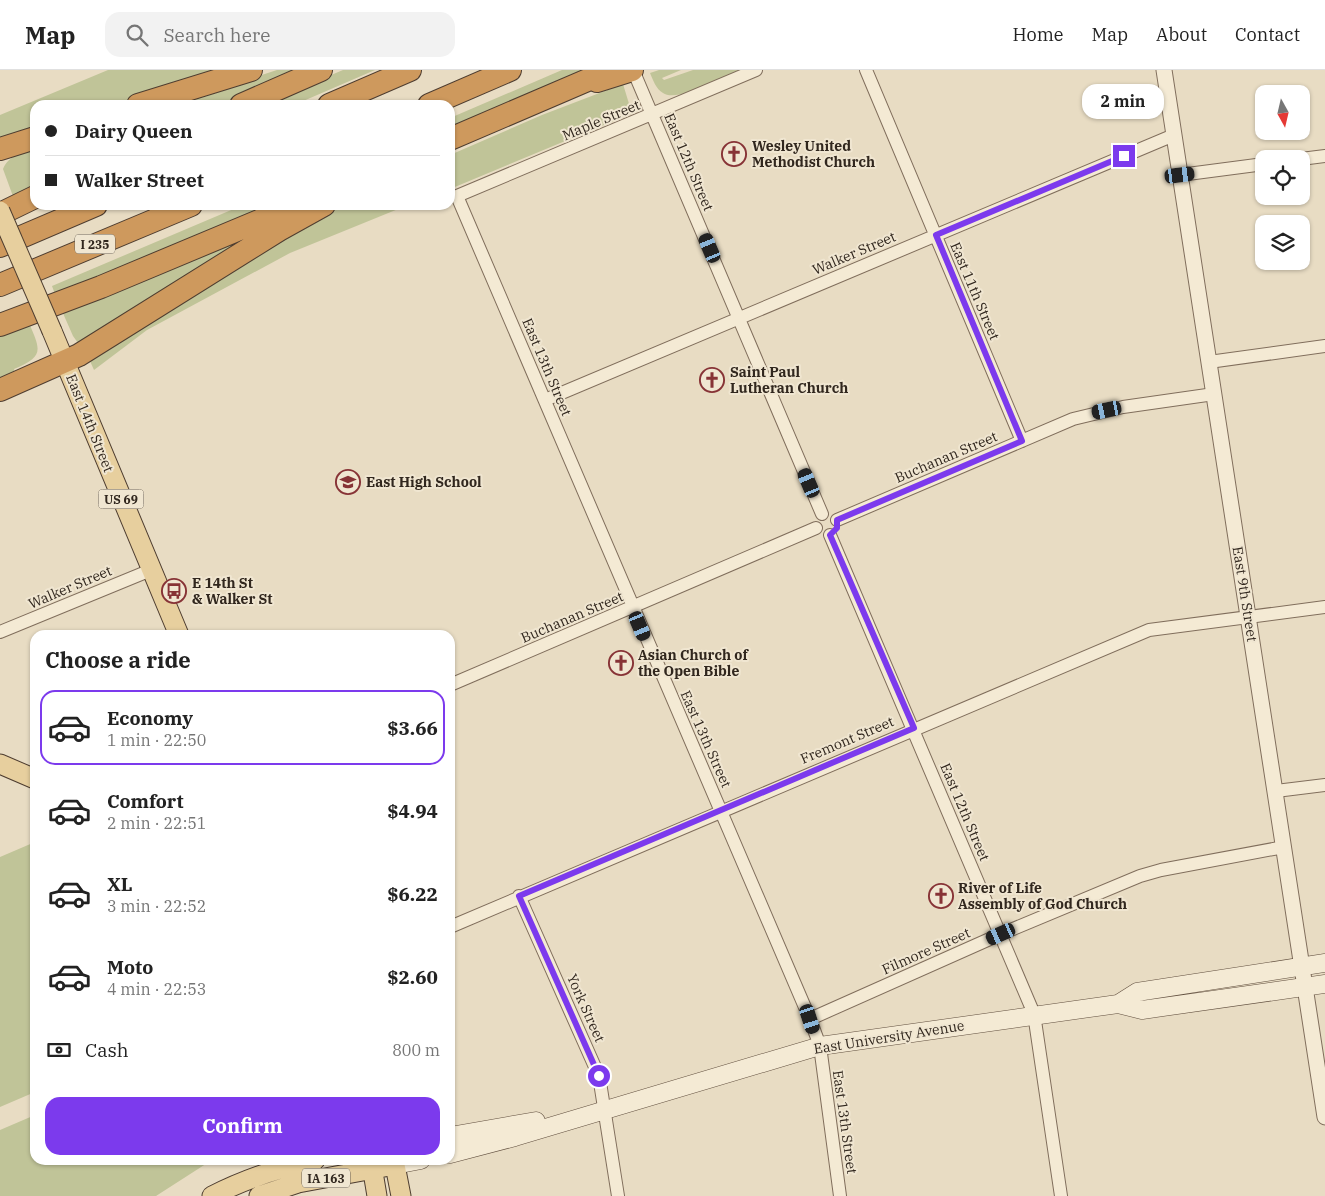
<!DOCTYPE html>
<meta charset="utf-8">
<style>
body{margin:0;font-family:"IBM Plex Serif",serif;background:#f2f2f2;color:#222;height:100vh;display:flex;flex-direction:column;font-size:19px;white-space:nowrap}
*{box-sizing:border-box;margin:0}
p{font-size:16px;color:#767676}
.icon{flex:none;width:28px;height:28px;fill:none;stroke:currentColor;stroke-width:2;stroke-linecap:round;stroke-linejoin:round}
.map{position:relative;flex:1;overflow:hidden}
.panel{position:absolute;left:30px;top:560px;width:425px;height:535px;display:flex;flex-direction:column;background:#fff;border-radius:15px;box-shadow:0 1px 4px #0004}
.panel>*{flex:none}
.hud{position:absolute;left:30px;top:30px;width:425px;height:110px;border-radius:15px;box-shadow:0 1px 4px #0004;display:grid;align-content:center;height:110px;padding:0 15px;background:#fff}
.needle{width:32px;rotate:172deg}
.tools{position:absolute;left:1255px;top:15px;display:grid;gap:10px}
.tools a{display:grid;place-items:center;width:55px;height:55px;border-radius:10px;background:#fff;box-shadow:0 1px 4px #0004;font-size:25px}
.end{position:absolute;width:22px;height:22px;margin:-11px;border:6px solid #7c3aed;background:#fff;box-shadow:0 0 0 2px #fff}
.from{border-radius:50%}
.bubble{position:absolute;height:35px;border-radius:15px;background:#fff;box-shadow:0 1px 4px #0004;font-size:16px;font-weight:700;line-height:35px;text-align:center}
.car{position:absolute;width:15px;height:30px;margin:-15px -8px;border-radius:6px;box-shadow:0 0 4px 1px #0007;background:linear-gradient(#222 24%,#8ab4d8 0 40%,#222 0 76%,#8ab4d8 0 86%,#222 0)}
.hud b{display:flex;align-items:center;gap:18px;height:48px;font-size:19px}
.hud b+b{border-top:1px solid #e0e0e0}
.hud i{width:12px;height:12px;background:#222}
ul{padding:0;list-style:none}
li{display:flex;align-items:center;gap:15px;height:75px;margin:0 10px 8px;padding:0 5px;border:2px solid transparent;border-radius:15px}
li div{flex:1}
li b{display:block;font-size:19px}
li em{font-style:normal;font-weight:700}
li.selected{border-color:#7c3aed}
li>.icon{width:45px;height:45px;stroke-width:1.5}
h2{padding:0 15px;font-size:22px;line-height:60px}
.pay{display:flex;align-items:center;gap:12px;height:55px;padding:0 15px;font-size:19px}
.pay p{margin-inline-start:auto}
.cta{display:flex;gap:10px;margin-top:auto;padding:10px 15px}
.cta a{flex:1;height:58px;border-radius:15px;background:#7c3aed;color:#fff;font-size:20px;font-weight:700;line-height:58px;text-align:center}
header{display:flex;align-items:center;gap:30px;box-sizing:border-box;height:70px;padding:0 25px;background:#fff;border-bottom:1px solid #e0e0e0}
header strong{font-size:24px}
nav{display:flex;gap:28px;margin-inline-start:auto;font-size:18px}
.search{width:350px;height:45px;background:#f2f2f2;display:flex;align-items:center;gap:12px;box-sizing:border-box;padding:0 18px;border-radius:15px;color:#767676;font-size:19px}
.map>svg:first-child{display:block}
</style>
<header>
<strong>Map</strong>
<div class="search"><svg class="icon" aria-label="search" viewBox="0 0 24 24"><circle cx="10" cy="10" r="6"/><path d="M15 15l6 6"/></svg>Search here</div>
<nav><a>Home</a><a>Map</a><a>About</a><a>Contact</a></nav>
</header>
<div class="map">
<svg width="1325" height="1126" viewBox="0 0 1325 1126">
<rect width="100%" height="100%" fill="#e8dcc3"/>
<!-- green -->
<path fill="#c0c498" d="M108 0H225L110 35H35V59L0 69V45Z
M277 0H300L220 35H170Z
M343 0H375L294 35H260Z
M562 0H596L450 62V48Z
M659 0H681L662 8 664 10 693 0H740C724 7 677 33 663 23 656 19 653 10 650 3Z
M623 14 630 37 623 47 450 119V85L542 45Z
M35 79V119L14 129 3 99C9 85 22 83 35 79Z
M243 135H278L56 227 52 216Z
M343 135H408L290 183 147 260 94 300 90 291 291 163Z
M271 155 78 273 73 266 62 241Z
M29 253C41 281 44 286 14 299L15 304 0 311V263Z
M35 772V1022L0 1037V787Z
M35 1045V1090H212L156 1126H0V1060Z"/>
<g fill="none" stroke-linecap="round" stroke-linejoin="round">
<defs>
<path id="minor" d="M633 0 822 444
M756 0 457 126 810 949 820 976 840 1126
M866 0 1022 371
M1301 89 1325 86
M1180 105 1264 94
M1209 292 1325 276
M545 330 1174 65
M837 450 1073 349 1123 337 1214 324
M830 465 1034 944 1061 1126
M0 562 151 500
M450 615 816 458
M1276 721 1325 715
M519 826 599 1006 618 1126
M450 857 1149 560 1325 537
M810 949 1001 864 1140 806 1161 800 1284 777"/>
<path id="tertiary" d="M1164 0 1325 1047"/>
<path id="secondary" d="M1118 934 1137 922 1325 893
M450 1066 536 1051
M450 1084 515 1067 820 976 1118 934 1142 940 1325 914
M395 1095 421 1090"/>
<path id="primary" d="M52 261 179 565
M0 694 35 709
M371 1090 377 1126
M394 1090 401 1126
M212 1126C245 1109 278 1098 315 1090
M259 1126 298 1113 395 1095"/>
<path id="motorway" d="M597 11 632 0
M138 35 251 0
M241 35 321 0
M329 35 410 0
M429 35 510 0
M450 69 611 0
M0 79 35 68
M0 144 35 127
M0 176 96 135
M0 215 191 135
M0 255 101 217 297 135
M0 320 79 285 279 160 324 135"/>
</defs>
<!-- minor casing -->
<use href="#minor" stroke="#806e5c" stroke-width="14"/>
<!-- tertiary casing -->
<use href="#tertiary" stroke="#806e5c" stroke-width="17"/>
<!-- secondary casing -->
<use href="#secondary" stroke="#614f3f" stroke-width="19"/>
<!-- primary casing -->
<use href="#primary" stroke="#4e3d30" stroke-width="21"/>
<!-- motorway casing -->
<use href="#motorway" stroke="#4e3d30" stroke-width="24"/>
<!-- minor -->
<use href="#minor" stroke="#f4ead4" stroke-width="12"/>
<!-- tertiary -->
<use href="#tertiary" stroke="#f4ead4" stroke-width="15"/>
<!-- secondary -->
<use href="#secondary" stroke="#f4ead4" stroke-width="18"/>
<!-- primary -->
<use href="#primary" stroke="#e7cf9e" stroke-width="19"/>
<!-- motorway -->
<use href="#motorway" stroke="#ce995d" stroke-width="22"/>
<defs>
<path id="primary-bridge" d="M0 141 52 261"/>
</defs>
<!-- primary-bridge casing -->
<use href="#primary-bridge" stroke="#4e3d30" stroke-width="21" stroke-linecap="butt"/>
<!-- primary-bridge -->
<use href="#primary-bridge" stroke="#e7cf9e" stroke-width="19"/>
</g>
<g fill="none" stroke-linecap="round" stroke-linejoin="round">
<!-- route -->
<path stroke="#7c3aed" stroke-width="6" d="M599 1006 519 826 914 658 830 465 837 458V450L1022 371 936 165 1124 86"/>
</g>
<!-- icons -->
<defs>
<symbol id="church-ring" viewBox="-11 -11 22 22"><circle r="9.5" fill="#f0e6d1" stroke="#873336" stroke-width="1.5"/><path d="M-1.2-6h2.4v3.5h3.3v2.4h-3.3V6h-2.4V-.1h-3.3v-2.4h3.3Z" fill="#873336"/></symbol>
<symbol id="school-ring" viewBox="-11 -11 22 22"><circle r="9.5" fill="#f0e6d1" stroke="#873336" stroke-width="1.5"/><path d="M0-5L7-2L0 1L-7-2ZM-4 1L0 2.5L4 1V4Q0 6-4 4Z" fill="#873336"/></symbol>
<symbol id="bus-ring" viewBox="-11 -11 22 22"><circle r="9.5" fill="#f0e6d1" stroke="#873336" stroke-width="1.5"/><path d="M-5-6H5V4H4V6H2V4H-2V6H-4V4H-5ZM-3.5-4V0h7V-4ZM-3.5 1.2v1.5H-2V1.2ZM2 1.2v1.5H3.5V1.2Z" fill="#873336"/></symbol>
</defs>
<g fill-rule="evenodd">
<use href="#church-ring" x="720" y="70" width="28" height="28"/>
<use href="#church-ring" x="698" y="296" width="28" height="28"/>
<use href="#school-ring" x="334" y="398" width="28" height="28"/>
<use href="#bus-ring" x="160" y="507" width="28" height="28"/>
<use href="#church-ring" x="607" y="579" width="28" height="28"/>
<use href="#church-ring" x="927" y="812" width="28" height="28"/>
</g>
<g text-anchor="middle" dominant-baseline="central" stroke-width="4" stroke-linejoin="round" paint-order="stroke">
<!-- shield labels -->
<g fill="#f0e6d1" stroke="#6a6054" stroke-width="1">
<rect x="75" y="164.5" width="40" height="19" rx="4"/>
<rect x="98.5" y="419.5" width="45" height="19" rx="4"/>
<rect x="302" y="1098.5" width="48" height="19" rx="4"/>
</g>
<g font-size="12" font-weight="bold" fill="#31271e">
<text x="95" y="174">I 235</text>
<text x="121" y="429">US 69</text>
<text x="326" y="1108">IA 163</text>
</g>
<!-- street labels -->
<g font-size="14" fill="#31271e" stroke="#f0e6d1">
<text transform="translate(601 50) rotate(-23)">Maple Street</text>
<text transform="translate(689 92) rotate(67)">East 12th Street</text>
<text transform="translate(854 183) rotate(-23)">Walker Street</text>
<text transform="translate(975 221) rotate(67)">East 11th Street</text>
<text transform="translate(547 297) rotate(67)">East 13th Street</text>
<text transform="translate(90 353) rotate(68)">East 14th Street</text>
<text transform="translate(946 387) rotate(-23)">Buchanan Street</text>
<text transform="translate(70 517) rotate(-23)">Walker Street</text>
<text transform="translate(1245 524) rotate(81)">East 9th Street</text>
<text transform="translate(572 547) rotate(-23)">Buchanan Street</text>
<text transform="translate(706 669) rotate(66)">East 13th Street</text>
<text transform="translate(847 670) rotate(-23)">Fremont Street</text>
<text transform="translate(965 742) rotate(67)">East 12th Street</text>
<text transform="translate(926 881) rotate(-24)">Filmore Street</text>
<text transform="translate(586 938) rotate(66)">York Street</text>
<text transform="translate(889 967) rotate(-9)">East University Avenue</text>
<text transform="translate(845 1052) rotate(82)">East 13th Street</text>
</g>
<!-- poi labels -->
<g font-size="14" font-weight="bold" fill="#31271e" stroke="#f0e6d1" text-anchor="start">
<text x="752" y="76">Wesley United<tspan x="752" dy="16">Methodist Church</tspan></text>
<text x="730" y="302">Saint Paul<tspan x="730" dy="16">Lutheran Church</tspan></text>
<text x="366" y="412">East High School</text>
<text x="192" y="513">E 14th St<tspan x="192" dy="16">&amp; Walker St</tspan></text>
<text x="638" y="585">Asian Church of<tspan x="638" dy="16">the Open Bible</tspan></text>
<text x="958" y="818">River of Life<tspan x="958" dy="16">Assembly of God Church</tspan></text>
</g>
</g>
</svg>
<div class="tools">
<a><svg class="needle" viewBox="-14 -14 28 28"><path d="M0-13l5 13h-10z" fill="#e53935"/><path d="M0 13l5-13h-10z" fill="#767676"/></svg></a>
<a><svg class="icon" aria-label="locate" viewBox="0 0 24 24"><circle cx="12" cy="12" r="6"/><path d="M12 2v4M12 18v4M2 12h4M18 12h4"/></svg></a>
<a><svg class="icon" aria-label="layers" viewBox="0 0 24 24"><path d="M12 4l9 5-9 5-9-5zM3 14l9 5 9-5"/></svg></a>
</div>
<i class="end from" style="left:599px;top:1006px"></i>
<i class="end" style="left:1124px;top:86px"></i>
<div class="bubble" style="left:1082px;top:14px;width:82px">2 min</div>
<i class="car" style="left:1180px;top:105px;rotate:83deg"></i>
<i class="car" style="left:710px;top:178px;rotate:337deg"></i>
<i class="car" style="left:1107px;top:340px;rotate:258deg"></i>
<i class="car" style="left:809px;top:413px;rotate:337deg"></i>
<i class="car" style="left:640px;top:556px;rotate:157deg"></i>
<i class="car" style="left:1001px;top:864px;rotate:246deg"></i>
<i class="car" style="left:810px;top:949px;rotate:162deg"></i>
<div class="hud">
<b><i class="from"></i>Dairy Queen</b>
<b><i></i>Walker Street</b>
</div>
<section class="panel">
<h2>Choose a ride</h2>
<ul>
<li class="selected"><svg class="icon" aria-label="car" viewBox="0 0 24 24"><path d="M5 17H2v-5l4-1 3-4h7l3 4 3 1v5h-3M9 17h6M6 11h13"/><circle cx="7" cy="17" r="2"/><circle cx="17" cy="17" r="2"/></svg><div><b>Economy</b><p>1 min · 22:50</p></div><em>$3.66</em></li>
<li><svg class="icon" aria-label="car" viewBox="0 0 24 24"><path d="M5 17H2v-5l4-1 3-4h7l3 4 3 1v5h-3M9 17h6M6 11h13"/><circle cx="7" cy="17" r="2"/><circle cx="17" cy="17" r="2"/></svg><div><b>Comfort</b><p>2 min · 22:51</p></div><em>$4.94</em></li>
<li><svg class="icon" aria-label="car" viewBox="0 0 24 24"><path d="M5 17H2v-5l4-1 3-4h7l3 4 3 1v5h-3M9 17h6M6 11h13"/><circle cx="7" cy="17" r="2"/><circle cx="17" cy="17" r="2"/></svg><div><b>XL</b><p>3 min · 22:52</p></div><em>$6.22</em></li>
<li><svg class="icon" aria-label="car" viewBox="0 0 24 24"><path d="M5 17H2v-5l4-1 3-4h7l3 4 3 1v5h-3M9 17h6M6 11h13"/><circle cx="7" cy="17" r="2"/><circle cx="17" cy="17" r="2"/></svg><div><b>Moto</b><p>4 min · 22:53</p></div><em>$2.60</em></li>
</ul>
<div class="pay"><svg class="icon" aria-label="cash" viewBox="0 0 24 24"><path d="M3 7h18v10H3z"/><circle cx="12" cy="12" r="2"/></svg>Cash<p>800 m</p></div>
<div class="cta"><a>Confirm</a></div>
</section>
</div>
